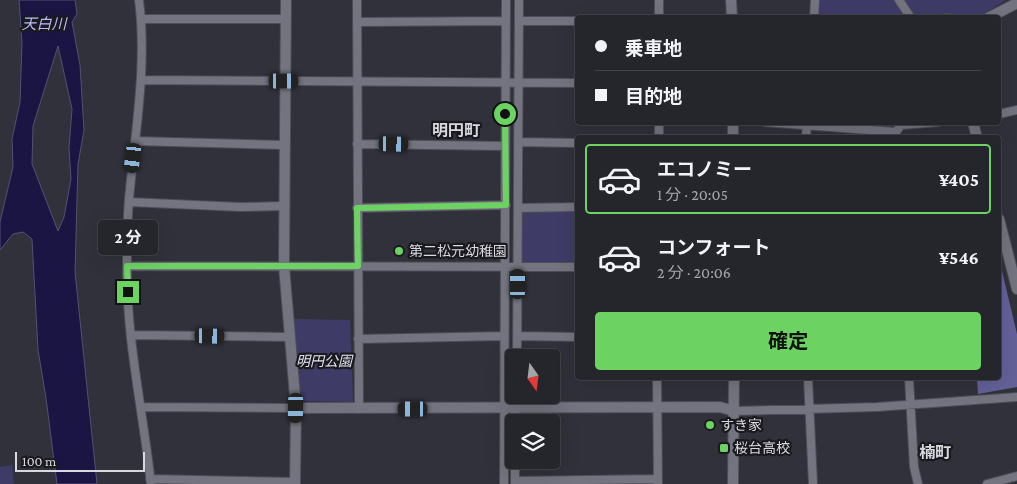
<!DOCTYPE html>
<html lang="ja">
<meta charset="utf-8">
<style>
body{margin:0;font-family:"Crimson Pro","Noto Sans JP",serif;background:#313138;color:#f1f3f6;height:100vh;display:flex;flex-direction:column;font-size:19px;white-space:nowrap}
*{box-sizing:border-box;margin:0}
p{font-size:16px;color:#a3a5a9}
.icon{flex:none;width:28px;height:28px;fill:none;stroke:currentColor;stroke-width:2;stroke-linecap:round;stroke-linejoin:round}
.map{position:relative;flex:1;overflow:hidden}
.drawer{position:absolute;left:575px;top:135px;width:426px;height:245px;display:flex;flex-direction:column;background:#25252c;border-radius:5px;box-shadow:0 5px 20px #0002,0 0 0 1px #424248}
.drawer>*{flex:none}
.banner{position:absolute;left:575px;top:15px;width:426px;height:110px;border-radius:5px;box-shadow:0 5px 20px #0002,0 0 0 1px #424248;display:grid;align-content:center;height:110px;padding:0 20px;background:#25252c}
.needle{width:32px;rotate:166deg}
.fabs{position:absolute;left:505px;top:349px;display:grid;gap:10px}
.fabs a{display:grid;place-items:center;width:55px;height:55px;border-radius:5px;background:#25252c;box-shadow:0 5px 20px #0002,0 0 0 1px #424248;font-size:25px}
.scale{position:absolute;left:15px;bottom:12px;width:130px;box-sizing:border-box;padding-left:5px;border:2px solid #d8d8df;border-top:0;font-size:14px;line-height:18px;white-space:nowrap;color:#d8d8df;-webkit-text-stroke:4px #19191e;paint-order:stroke}
.end{position:absolute;width:22px;height:22px;margin:-11px;border:6px solid #6cd362;background:#111;box-shadow:0 0 0 2px #111}
.from{border-radius:50%}
.bubble{position:absolute;height:35px;border-radius:5px;background:#25252c;box-shadow:0 5px 20px #0002,0 0 0 1px #424248;font-size:16px;font-weight:700;line-height:35px;text-align:center}
.car{position:absolute;width:15px;height:30px;margin:-15px -8px;border-radius:6px;box-shadow:0 0 4px 1px #0007;background:linear-gradient(#222 24%,#8ab4d8 0 40%,#222 0 76%,#8ab4d8 0 86%,#222 0)}
.banner b{display:flex;align-items:center;gap:18px;height:48px;font-size:19px}
.banner b+b{border-top:1px solid #424248}
.banner i{width:12px;height:12px;background:#f1f3f6}
ul{padding:9px 0 0;list-style:none}
li{display:flex;align-items:center;gap:15px;height:70px;margin:0 10px 8px;padding:0 10px;border:2px solid transparent;border-radius:5px}
li div{flex:1}
li b{display:block;font-size:19px}
li em{font-style:normal;font-weight:700}
li.on{border-color:#6cd362}
li>.icon{width:45px;height:45px;stroke-width:1.5}
.cta{display:flex;gap:10px;margin-top:auto;padding:10px 20px}
.cta a{flex:1;height:58px;border-radius:5px;background:#6cd362;color:#111;font-size:20px;font-weight:700;line-height:58px;text-align:center}
.map>svg:first-child{display:block}
</style>
<div class="map">
<svg width="1017" height="484" viewBox="0 0 1017 484">
<rect width="100%" height="100%" fill="#31313b"/>
<!-- green -->
<path fill="#3e3c67" d="M818 0H1005L980 17 817 18Z
M814 123H894L890 127Z
M518 209H577V266L519 265Z
M294 319 350 320 353 402 298 401Z
M12 465 14 484H0V467Z"/>
<!-- forest -->
<path fill="#636198" d="M999 268 1002 271 1017 334V387L978 394 977 378H999Z"/>
<!-- water -->
<path fill="#1b1544" stroke="#545072" fill-rule="evenodd" d="M19 0H75L77 14 72 22 80 65 84 130 78 164 75 272 97 484H57L46 398 38 350 32 239 23 232 13 234 0 250V222L13 167 12 139 20 102 22 43ZM58 46 72 109 69 148 71 179 64 217 58 231 32 164 33 126Z"/>
<g fill="none" stroke-linecap="round" stroke-linejoin="round">
<defs>
<path id="minor" d="M139 0C147 63 136 127 130 189 127 214 127 240 127 265 126 338 143 411 151 484
M357 0 359 409
M899 0 911 18
M659 18V0
M814 18 815 0
M945 18H949
M142 19H286
M519 21H578
M357 22 506 21
M141 80 578 83
M999 114 1017 110
M764 122 896 132
M659 138V122
M806 138 807 122
M896 138V132L901 125 938 122
M135 141 283 145
M518 142 578 143
M357 144 504 146
M129 202 240 207 284 206
M357 208 506 205
M518 208 578 207
M127 266 578 267
M131 335 289 337
M518 336 578 337
M358 339 504 336
M517 358 519 0
M657 378 658 483
M808 378 813 484
M909 378 914 467 918 484
M141 407 296 408
M734 411 877 407 1017 397
M515 422 516 395
M150 479 295 482
M515 481 658 479
M504 484 506 0
M515 484V460
M987 484 1017 476"/>
<path id="tertiary" d="M286 0 284 266 296 408 295 484
M731 0 732 18
M988 18 1017 3
M973 122 977 138
M733 138V122
M999 219 1017 289
M296 408 720 407 734 411
M733 484 734 378"/>
</defs>
<!-- minor casing -->
<use href="#minor" stroke="#4e4e57" stroke-width="10"/>
<!-- tertiary casing -->
<use href="#tertiary" stroke="#4e4e57" stroke-width="12"/>
<!-- minor -->
<use href="#minor" stroke="#747480" stroke-width="8"/>
<!-- tertiary -->
<use href="#tertiary" stroke="#747480" stroke-width="10"/>
</g>
<g fill="none" stroke-linecap="round" stroke-linejoin="round">
<!-- route -->
<path stroke="#6cd362" stroke-width="6" d="M128 292 127 266H358L357 208 506 205 505 114"/>
</g>
<!-- markers -->
<g fill="#6cd362" stroke="#19191e" stroke-width="2">
<circle cx="399" cy="251" r="5"/>
<circle cx="710" cy="425" r="5"/>
<rect x="719" y="443" width="10" height="10" rx="2.5"/>
</g>
<g text-anchor="middle" dominant-baseline="central" stroke-width="4.5" stroke-linejoin="round" paint-order="stroke">
<!-- poi labels -->
<g font-size="14" fill="#d8d8df" stroke="#19191e" text-anchor="start">
<text x="409" y="251">第二松元幼稚園</text>
<text x="720" y="425">すき家</text>
<text x="734" y="448">桜台高校</text>
</g>
<!-- park labels -->
<g font-size="14" font-style="italic" fill="#e1e1f2" stroke="#19191e">
<text x="324" y="361">明円公園</text>
</g>
<!-- water labels -->
<g font-size="15" font-style="italic" fill="#b9bafb" stroke="#19191e">
<text x="44" y="24">天白川</text>
</g>
<!-- quarter labels -->
<g font-size="16" font-weight="bold" fill="#d8d8df" stroke="#19191e">
<text x="456" y="130">明円町</text>
<text x="935" y="452">楠町</text>
</g>
</g>
</svg>
<div class="fabs">
<a><svg class="needle" viewBox="-14 -14 28 28"><path d="M0-13l5 13h-10z" fill="#e53935"/><path d="M0 13l5-13h-10z" fill="#a3a5a9"/></svg></a>
<a><svg class="icon" aria-label="layers" viewBox="0 0 24 24"><path d="M12 4l9 5-9 5-9-5zM3 14l9 5 9-5"/></svg></a>
</div>
<div class="scale">100 m</div>
<i class="end from" style="left:505px;top:114px"></i>
<i class="end" style="left:128px;top:292px"></i>
<div class="bubble" style="left:98px;top:220px;width:60px">2 分</div>
<i class="car" style="left:284px;top:81px;rotate:90deg"></i>
<i class="car" style="left:394px;top:144px;rotate:91deg"></i>
<i class="car" style="left:133px;top:158px;rotate:187deg"></i>
<i class="car" style="left:518px;top:284px;rotate:0deg"></i>
<i class="car" style="left:210px;top:336px;rotate:91deg"></i>
<i class="car" style="left:296px;top:408px;rotate:181deg"></i>
<i class="car" style="left:413px;top:409px;rotate:270deg"></i>
<div class="banner">
<b><i class="from"></i>乗車地</b>
<b><i></i>目的地</b>
</div>
<section class="drawer">
<ul>
<li class="on"><svg class="icon" aria-label="car" viewBox="0 0 24 24"><path d="M5 17H2v-5l4-1 3-4h7l3 4 3 1v5h-3M9 17h6M6 11h13"/><circle cx="7" cy="17" r="2"/><circle cx="17" cy="17" r="2"/></svg><div><b>エコノミー</b><p>1 分 · 20:05</p></div><em>¥405</em></li>
<li><svg class="icon" aria-label="car" viewBox="0 0 24 24"><path d="M5 17H2v-5l4-1 3-4h7l3 4 3 1v5h-3M9 17h6M6 11h13"/><circle cx="7" cy="17" r="2"/><circle cx="17" cy="17" r="2"/></svg><div><b>コンフォート</b><p>2 分 · 20:06</p></div><em>¥546</em></li>
</ul>
<div class="cta"><a>確定</a></div>
</section>
</div>
